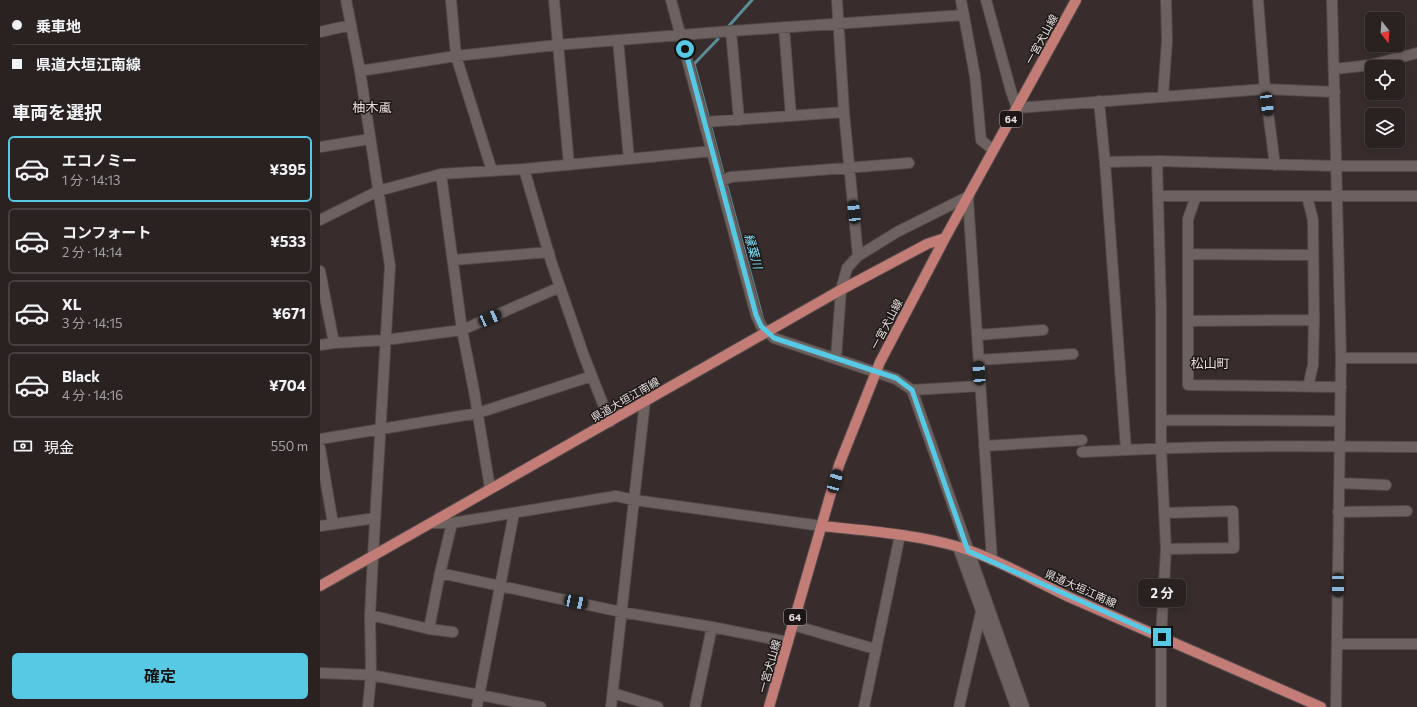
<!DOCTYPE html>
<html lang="ja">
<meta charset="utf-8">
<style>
body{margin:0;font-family:Commissioner,"Noto Sans JP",sans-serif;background:#362f2e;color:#f1f3f6;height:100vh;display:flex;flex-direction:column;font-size:15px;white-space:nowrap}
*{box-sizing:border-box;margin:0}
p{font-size:13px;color:#a5a4a5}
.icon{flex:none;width:22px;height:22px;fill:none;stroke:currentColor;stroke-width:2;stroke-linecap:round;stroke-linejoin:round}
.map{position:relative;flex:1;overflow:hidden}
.drawer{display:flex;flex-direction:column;background:#2a2221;width:320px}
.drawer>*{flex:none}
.banner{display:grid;align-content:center;height:88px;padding:0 12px;background:#2a2221}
.needle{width:26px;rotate:163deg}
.controls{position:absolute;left:1045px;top:12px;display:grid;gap:8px}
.controls a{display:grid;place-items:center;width:40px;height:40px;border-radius:6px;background:#2a2221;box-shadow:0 2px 6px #0003,0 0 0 1px #463f3f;font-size:20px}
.end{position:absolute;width:18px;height:18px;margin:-9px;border:5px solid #58c9e4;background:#111;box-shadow:0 0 0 2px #111}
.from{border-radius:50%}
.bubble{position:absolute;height:28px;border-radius:6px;background:#2a2221;box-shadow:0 2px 6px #0003,0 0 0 1px #463f3f;font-size:13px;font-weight:700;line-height:28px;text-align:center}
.car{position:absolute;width:12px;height:24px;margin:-12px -6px;border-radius:5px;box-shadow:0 0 3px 1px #0007;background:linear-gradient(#222 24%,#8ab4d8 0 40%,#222 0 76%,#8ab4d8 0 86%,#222 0)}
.banner b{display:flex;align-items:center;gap:14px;height:38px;font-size:15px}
.banner b+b{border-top:1px solid #463f3f}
.banner i{width:10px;height:10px;background:#f1f3f6}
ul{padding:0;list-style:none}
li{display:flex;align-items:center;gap:12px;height:66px;margin:0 8px 6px;padding:0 4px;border:2px solid #463f3f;border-radius:6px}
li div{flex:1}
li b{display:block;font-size:15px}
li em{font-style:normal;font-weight:700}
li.on{border-color:#58c9e4}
li>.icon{width:36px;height:36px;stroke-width:1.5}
h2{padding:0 12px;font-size:18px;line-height:48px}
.pay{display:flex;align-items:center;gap:10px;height:44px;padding:0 12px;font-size:15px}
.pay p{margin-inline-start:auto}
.action{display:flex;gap:8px;margin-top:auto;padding:8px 12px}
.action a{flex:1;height:46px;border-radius:6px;background:#58c9e4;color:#111;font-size:16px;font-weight:700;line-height:46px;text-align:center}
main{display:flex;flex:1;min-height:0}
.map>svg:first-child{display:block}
</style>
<main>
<section class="drawer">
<div class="banner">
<b><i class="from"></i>乗車地</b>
<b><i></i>県道大垣江南線</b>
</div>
<h2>車両を選択</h2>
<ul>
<li class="on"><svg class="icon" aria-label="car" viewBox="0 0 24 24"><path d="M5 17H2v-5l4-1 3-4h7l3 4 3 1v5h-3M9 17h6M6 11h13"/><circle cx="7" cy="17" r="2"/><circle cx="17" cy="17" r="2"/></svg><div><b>エコノミー</b><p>1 分 · 14:13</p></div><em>¥395</em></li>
<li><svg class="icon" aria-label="car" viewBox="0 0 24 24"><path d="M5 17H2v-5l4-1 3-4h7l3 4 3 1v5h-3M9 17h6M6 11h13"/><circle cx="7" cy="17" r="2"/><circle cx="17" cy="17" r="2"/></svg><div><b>コンフォート</b><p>2 分 · 14:14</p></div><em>¥533</em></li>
<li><svg class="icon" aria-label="car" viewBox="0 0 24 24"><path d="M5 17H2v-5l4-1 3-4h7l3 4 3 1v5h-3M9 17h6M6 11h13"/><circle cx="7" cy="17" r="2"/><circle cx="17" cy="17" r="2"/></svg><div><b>XL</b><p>3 分 · 14:15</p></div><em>¥671</em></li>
<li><svg class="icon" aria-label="car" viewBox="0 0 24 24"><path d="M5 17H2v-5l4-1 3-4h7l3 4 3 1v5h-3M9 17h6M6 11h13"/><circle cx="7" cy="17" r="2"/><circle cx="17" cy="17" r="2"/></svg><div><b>Black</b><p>4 分 · 14:16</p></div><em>¥704</em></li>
</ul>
<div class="pay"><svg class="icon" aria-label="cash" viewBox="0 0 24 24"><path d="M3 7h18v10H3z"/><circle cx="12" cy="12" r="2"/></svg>現金<p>550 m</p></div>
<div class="action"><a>確定</a></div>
</section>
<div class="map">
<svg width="1097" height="707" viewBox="0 0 1097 707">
<rect width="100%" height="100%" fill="#382d2c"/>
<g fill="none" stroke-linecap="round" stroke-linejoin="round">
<!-- stream -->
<path stroke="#5b8c98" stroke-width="3" d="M407 28 432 0
M388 116 374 64 398 39
M390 124 403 173
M406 183 443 320 445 323"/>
<defs>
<path id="minor" d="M26 0 40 71 70 266 53 556 50 615 51 675 48 707
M131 0 136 56 172 171
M234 0 249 165
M351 0 436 315 441 326 454 338 576 379 592 390 704 707
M517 0 524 112 538 256
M641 0 655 76 661 140 673 150
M666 0 691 91 697 108 945 89 1015 92
M938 0 945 89 955 165
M1012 0 1021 358 1016 707
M464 27 471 116
M411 31 419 120
M0 32 31 25
M298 40 309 159
M1015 69 1050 65 1097 53
M40 71 136 56 237 45 411 31 644 15
M843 96 847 41 846 0
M779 101 785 162 837 161 1017 166H1097
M385 122 524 112
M0 147 50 139
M837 161 841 307V448L846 549 841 637V707
M785 162 806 450C903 445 1000 446 1097 447
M204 169 231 261 264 356 290 422
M121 174 142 330 154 391 170 488
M400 181 411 177 589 163
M839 196H1097
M876 196 868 219V385L1021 387
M987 196 993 220 994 320 993 365 988 387
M648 199 672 560
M0 220 58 191 121 174 204 169 392 151
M868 254 993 255
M133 260 229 252
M0 271 14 343
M868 321 994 320
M657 335 723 330
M0 345 14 343 65 340 142 330 240 287
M516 358 521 290 527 268 538 256 577 232 649 196
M1021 358H1097
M659 360 753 354
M592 390 660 386
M841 420 1020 421
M0 439 158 413 272 376
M664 446 762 440
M0 448 13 524
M762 452 806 450
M1019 483 1066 485
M1018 512 1087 511
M845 513 913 511 914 548 846 549
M112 523H132L296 496 314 500 502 526
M0 526 55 518
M638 547 696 707
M120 573 301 612 392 627 468 642
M50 615 109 629 133 632
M473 625 555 649
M109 629 120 573 132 523
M1017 644H1097
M0 673 51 675 160 695 221 707
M293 693 338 707
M157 707 194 513
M291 707 325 401
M375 707 392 627
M544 707 580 535
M639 707 661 612"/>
<path id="major" d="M502 526C547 531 595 534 639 547 677 559 713 580 749 597 833 633 917 670 1001 707
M0 586 517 292 607 244 625 238
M449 707 519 465 560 362 625 238 756 0"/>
</defs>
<!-- minor casing -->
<use href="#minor" stroke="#534a49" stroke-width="12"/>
<!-- major casing -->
<use href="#major" stroke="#534a49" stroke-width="12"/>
<!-- minor -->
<use href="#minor" stroke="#6e6260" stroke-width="10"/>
<!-- major -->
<use href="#major" stroke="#c47c77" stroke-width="10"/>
</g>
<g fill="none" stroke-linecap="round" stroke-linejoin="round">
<!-- route -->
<path stroke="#58c9e4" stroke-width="5" d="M365 49 436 315 441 326 454 338 576 378 592 390 648 551 842 637"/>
</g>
<g text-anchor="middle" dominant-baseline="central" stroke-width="3" stroke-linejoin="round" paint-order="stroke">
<!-- shield labels -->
<g fill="#1c1716" stroke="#a9a3a2" stroke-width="1">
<rect x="680" y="111" width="22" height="16" rx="3"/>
<rect x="464" y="609" width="22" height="16" rx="3"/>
</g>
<g font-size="10" font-weight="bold" fill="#e6dfde">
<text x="691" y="119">64</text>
<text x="475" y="617">64</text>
</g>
<!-- street labels -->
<g font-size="11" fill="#e6dfde" stroke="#1c1716">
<text transform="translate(721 39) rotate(-61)">一宮犬山線</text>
<text transform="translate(566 324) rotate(-62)">一宮犬山線</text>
<text transform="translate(305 399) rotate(-30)">県道大垣江南線</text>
<text transform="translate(761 588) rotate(24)">県道大垣江南線</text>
<text transform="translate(449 666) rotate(-74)">一宮犬山線</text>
</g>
<!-- water labels -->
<g font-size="12" font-style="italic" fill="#83e6ff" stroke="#1c1716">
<text transform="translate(434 251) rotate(74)">縁葉川</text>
</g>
<!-- quarter labels -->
<g font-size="13" fill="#ebdddb" stroke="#1c1716">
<text x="52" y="107">柚木颪</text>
<text x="890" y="363">松山町</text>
</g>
</g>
</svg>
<div class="controls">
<a><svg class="needle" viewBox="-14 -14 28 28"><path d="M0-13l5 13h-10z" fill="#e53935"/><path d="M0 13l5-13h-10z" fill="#a5a4a5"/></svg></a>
<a><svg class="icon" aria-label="locate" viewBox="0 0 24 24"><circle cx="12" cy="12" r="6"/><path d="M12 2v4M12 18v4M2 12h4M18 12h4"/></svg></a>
<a><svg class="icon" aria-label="layers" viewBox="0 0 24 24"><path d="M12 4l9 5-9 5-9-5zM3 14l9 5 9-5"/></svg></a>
</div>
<i class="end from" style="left:365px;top:49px"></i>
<i class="end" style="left:842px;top:637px"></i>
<div class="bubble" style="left:818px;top:579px;width:48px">2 分</div>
<i class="car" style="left:947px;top:104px;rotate:173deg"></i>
<i class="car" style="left:534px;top:212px;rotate:354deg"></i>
<i class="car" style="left:170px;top:318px;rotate:66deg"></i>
<i class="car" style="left:659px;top:373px;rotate:356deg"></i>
<i class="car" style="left:515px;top:481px;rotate:16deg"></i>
<i class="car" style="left:1018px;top:585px;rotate:180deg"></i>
<i class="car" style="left:256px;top:602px;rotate:102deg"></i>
</div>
</main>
